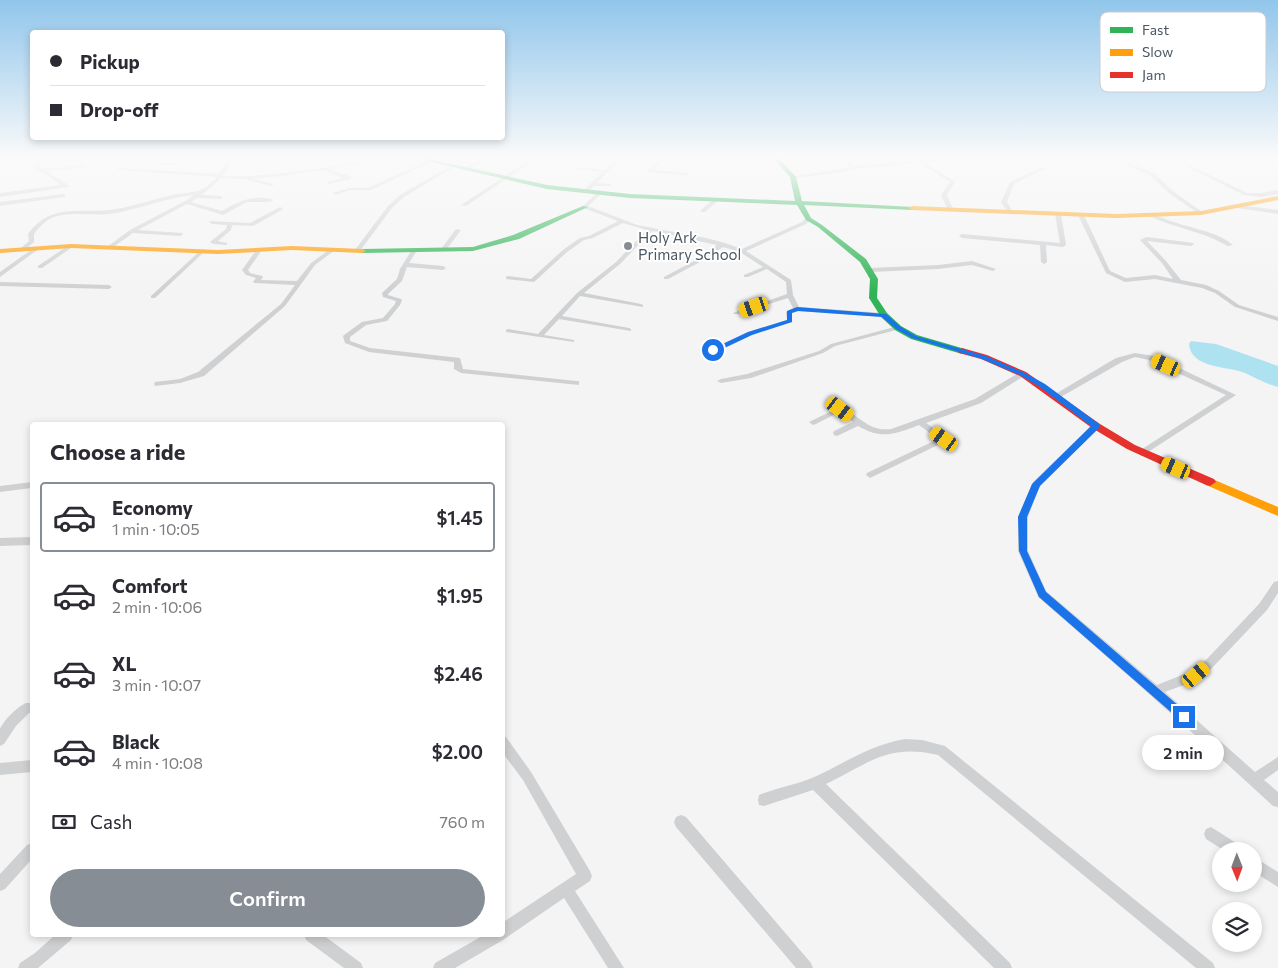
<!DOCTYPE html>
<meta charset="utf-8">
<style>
body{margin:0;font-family:Commissioner,sans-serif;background:#f2f2f3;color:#2b2b33;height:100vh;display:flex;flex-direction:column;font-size:19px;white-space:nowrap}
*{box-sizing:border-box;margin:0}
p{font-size:16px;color:#7c7c81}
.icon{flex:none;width:28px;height:28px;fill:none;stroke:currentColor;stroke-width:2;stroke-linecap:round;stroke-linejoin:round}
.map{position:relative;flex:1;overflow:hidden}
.side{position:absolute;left:30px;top:422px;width:475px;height:515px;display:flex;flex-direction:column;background:#fff;border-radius:5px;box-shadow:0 2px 8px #0003}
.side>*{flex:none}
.hud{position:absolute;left:30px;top:30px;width:475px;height:110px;border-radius:5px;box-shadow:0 2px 8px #0003;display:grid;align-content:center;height:110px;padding:0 20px;background:#fff}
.needle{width:32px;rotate:179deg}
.controls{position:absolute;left:1212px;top:842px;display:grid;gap:10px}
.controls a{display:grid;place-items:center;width:50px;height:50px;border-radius:50%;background:#fff;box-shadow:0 2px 8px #0003;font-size:25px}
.end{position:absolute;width:22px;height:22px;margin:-11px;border:6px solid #1a73e8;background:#fff;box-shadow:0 0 0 2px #fff}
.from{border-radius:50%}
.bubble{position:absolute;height:35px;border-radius:18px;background:#fff;box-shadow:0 2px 8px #0003;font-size:16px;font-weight:600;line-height:35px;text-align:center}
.car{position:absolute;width:15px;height:30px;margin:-15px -8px;border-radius:6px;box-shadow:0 0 4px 1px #0007;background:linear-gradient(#f5c518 24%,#345 0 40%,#f5c518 0 76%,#345 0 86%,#f5c518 0)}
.hud b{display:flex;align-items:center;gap:18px;height:48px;font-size:19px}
.hud b+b{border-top:1px solid #e1e1e2}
.hud i{width:12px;height:12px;background:#2b2b33}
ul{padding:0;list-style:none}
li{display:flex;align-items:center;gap:15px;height:70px;margin:0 10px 8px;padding:0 10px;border:2px solid transparent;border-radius:5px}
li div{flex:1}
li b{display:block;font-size:19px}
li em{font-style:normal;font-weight:600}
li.on{border-color:#868d94}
li>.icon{width:45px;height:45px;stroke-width:1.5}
h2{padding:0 20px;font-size:22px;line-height:60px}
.pay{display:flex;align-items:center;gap:12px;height:55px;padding:0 20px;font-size:19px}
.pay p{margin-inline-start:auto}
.primary-button{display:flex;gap:10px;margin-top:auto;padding:10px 20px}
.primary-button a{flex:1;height:58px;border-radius:30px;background:#868d94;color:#fff;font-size:20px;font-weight:600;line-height:58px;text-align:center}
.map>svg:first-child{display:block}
</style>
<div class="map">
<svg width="1278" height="968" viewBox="0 0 1278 968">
<rect width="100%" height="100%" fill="#f4f4f4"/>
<!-- water -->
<path fill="#aee2f0" d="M1191 341 1216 344 1278 366V387C1266 384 1256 378 1245 373 1228 366 1191 369 1189 344Z"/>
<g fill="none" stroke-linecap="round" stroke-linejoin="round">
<!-- street -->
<path fill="#ced0d2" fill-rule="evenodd" d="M37 157H41L40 169 82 166 84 167 82 168 46 171 68 185V187L0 197V193L61 185 45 174 36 171Z
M230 157H234L223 176C278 178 334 165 388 157H398L329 169 352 177 350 179 329 184 327 183V182L343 178 323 170 281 176 252 179 273 184V185L271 186 246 179 221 178 202 195 220 196 222 197V199L197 198 191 202 222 211C237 202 256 193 273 200L270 202H247L223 215 187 204 138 230 182 233 183 234 180 236 133 233 112 248 107 247 130 230 187 200 193 195C164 198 138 210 109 214 91 216 71 211 54 217 46 220 39 227 34 234V242L26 249 21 248 29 241 28 234C52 201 81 215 116 209 135 206 154 199 172 195 193 191 201 195 217 177L119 170 117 169V168L219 174Z
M302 157 305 158 285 162 283 161Z
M488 157H493L465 171 461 170Z
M534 157H539L466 206 461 205Z
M618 157H622L597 183 609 184H611V186H594L587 193H583V191L602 172 577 169 575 168V167L605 170Z
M664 157H669L653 170 688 173 690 174 688 175 647 172V170Z
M722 157 822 159 824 160 822 161 724 158Z
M843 157H847L854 166 959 157 957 158 925 163 955 182 947 195 953 209 948 210 941 195 950 182 920 163 853 169 836 173 793 178 791 177 850 167Z
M1022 157H1028L1029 158 1027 159Z
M1105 157H1111L1121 161 1123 159 1168 158V160H1166L1123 161 1154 173 1174 192 1204 213 1199 214 1170 194 1150 175Z
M1180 157H1186L1189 159 1187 160Z
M427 161 431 162 371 190H349L336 195 333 193 349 188H368Z
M157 163H180L182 164 180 165H155V164Z
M1189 165 1247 193H1261L1278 190V194L1261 197 1244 195 1187 167V165Z
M450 166 454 167 404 197 392 208 359 252H355V250L388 206 400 195Z
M1042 167 1046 168 1014 184 1007 202 1013 212 1008 213 1001 202 1010 182Z
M598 192 601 194 588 206 637 225 706 238 725 243 742 249 802 222 806 218H810L811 219 806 224 746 251 791 280 793 295 799 307 884 313 887 315 884 317 798 311 792 313V322L752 334 715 351 703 353V351L711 349 748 332 787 320 786 312 793 308 788 298 738 314H734L733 313 787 294 786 282 767 269 748 277H744V275L763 267 740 252 723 247 700 262 668 279H664V277L696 260 717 245 652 231 620 264 584 293 641 304 643 305V307L580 296 562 316 629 328 631 329V331L559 319 544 335 574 340V342L506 332V330L508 329 538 334 577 293 616 262 647 230 623 223 593 238 584 240 567 252 534 282 506 279V277L508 276 531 279 563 250 580 238 589 236 618 221 583 208V206Z
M63 194 65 195V197L0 206V202Z
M715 198 720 199 705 212H701V210Z
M1239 205 1278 210V214L1237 208 1236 207Z
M280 207 283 209 282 210 253 226 232 225 231 230 218 241 227 243V245L213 244 210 242 226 229 227 225 212 224 209 222 210 221 250 223Z
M1058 212 1061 214 1066 245 1063 247 1046 245 1047 262 1044 264 1041 262 1040 245 962 238 959 236 962 234 1060 243 1055 214Z
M1081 213 1084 215 1110 271 1126 278 1155 275 1173 279 1162 263 1140 240 1147 237 1193 243 1194 244 1191 246 1147 241 1166 261 1181 280 1206 285 1219 291 1239 305 1278 317V321L1235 307 1215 293 1202 288 1155 279 1125 282 1106 273 1078 215Z
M1151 215C1159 215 1166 220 1174 222 1193 229 1216 231 1233 245L1228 246C1204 232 1176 228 1151 217Z
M456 229 461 230 446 250H442L441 249Z
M69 245 74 246 42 268H38V266Z
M35 247 40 248 0 277V272Z
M259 248 262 250 248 270 250 273 262 276 263 277 261 280 297 281 311 263 330 249 335 250 315 265 285 306 204 376 180 383 155 386 154 384 155 382 180 379 198 372 281 304 295 285 254 283 253 282 256 278 246 275 242 270 257 249Z
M413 248 418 249 409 263 443 266 446 268 443 270 407 267 402 281 388 294V295L401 299 402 300 400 305 387 321 366 325 350 337V341L370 348 460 358 463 369 576 381H579V385L461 373 454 369V362L369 352 345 343 343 336 344 335 362 322 383 318 395 304 396 301 383 297 382 293 397 279 400 269Z
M202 249 205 251 204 252 155 298H151V296Z
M972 261 996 269 993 271 972 265 938 269 870 272 867 270 870 268 938 265Z
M0 282 109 285 112 287 109 289 0 286Z
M898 326 900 327V329L835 346 823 353 751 378 721 383 717 381 721 379 747 374 819 351 831 344Z
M1135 353 1154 356 1236 395 1142 456 1138 453 1139 451 1226 395 1149 360 1135 357 1122 362 1059 398H1056L1052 396 1116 358Z
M1020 372H1023L1027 374 981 403 926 423 953 441 954 443 953 445 950 446 944 442 870 478 866 475 867 473 938 439 919 425C895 434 882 440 858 426L837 436 834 435 833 433 834 431 853 422 839 412 816 424 813 425 809 422 840 407C859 414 867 432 891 429L975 399Z
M1096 423 1099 424 1100 426 1099 428 1040 485 1028 517V551L1046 591 1157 685 1192 671 1205 661 1259 604 1274 582 1278 581V593L1267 610 1213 667 1200 679 1165 692 1255 772 1278 757V770L1264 780 1278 792V807L1273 806C1196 735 1118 666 1038 597L1037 594 1018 551V517L1033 482 1093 424Z
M32 482V488L0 492V486Z
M32 537V545L0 546V538Z
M26 703H32V713H29L16 726 4 744 0 746C0 741 0 734 0 729 3 721 18 706 26 703Z
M502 735 506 737 531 772 590 871 592 876 590 881 575 891 624 968H608L564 898 503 940 455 968H433L435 963 484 935H502V923L576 874 523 780 502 752Z
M905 739 922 740 945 746 1213 963 1215 968H1196L938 755C887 743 868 764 826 784L1010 963 1012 968H994L813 790 764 806 759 805 758 800 759 795C776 788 795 785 812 778 844 764 869 745 905 739Z
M32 760V772L0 775V763Z
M681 815 686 817 811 963 813 968H796L676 827 674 822 676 817Z
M1211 827 1241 846 1243 851H1225L1206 839 1204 834 1206 829Z
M32 843V859L5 889 0 891V874L27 845Z
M1254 857 1278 872V887L1254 872Z
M55 935H73L71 940 38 968H18L20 963 35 953Z
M304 935H323L361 963 363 968H344L306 940Z"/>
<!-- fast -->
<path fill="#30b455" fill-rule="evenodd" d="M410 157H420L547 185 630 194 795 201 790 177 772 157H778L796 177 802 201 914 207 915 208 912 210 804 205 811 218 822 225 866 259 878 279 877 298 887 313 901 326 917 335 965 349 967 351 962 354 911 339 895 330 881 317 869 298 870 279 860 262 818 227 806 220 797 205 630 198 547 189Z
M583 206 588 207 519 239 473 251 362 253 358 251 362 249 473 247 513 235Z"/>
<!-- slow -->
<path fill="#ff9f0a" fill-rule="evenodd" d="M1278 196V200L1201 215 1116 218 912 210 909 208 912 206 1116 214 1201 211Z
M71 244 218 250 292 246 362 249 366 251 362 253 292 250 218 254 71 248 0 253V249Z
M1210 478 1278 507V516L1206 485 1204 482Z"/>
<!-- jam -->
<path fill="#e5322d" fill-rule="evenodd" d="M962 348 987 355 1026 372 1100 424 1135 445 1214 479 1216 482 1210 486 1206 485 1127 449 1092 428 1020 376 981 359 959 353 957 351Z"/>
</g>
<!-- sky -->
<linearGradient id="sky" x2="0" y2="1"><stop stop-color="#91c6eb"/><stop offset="0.54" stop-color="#fafafa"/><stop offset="1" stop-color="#fafafa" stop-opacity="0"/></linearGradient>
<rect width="1278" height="292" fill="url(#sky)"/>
<!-- route -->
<path fill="#1a73e8" d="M797 307 886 314 901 327 916 336 986 356 1025 373 1045 384 1099 424V428L1040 486 1027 517V551L1046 592 1187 713 1189 717 1187 720H1180L1039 597 1019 551 1018 517 1032 484 1091 426 1040 387 1020 375 982 359 912 338 896 329 882 317 798 311 792 313V322L752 335 716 352 710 350 748 332 787 320V311Z"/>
<!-- markers -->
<circle fill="#868d94" stroke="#fff" stroke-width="2" cx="628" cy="246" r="5"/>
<g text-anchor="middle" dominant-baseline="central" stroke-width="4" stroke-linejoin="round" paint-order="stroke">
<!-- far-poi labels -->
<g font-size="15" fill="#4a5661" stroke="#fff" text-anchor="start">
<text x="638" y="237">Holy Ark<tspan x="638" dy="17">Primary School</tspan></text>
</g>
</g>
<!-- legend -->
<rect x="1100" y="12" width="166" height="80" rx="8" fill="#fff" stroke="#c9ccd0" stroke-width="1"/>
<rect x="1110" y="27" width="23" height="6" fill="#30b455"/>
<rect x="1110" y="49" width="23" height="7" fill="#ff9f0a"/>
<rect x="1110" y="72" width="23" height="6" fill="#e5322d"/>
<g font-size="14" fill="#4a5661">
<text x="1142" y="35">Fast</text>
<text x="1142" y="57">Slow</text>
<text x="1142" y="80">Jam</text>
</g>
</svg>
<div class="controls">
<a><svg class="needle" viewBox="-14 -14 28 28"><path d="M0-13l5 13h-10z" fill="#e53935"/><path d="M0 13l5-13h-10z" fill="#7c7c81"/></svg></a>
<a><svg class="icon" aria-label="layers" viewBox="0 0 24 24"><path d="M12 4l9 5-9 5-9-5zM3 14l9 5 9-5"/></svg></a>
</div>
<i class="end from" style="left:713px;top:350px"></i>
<i class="end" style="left:1184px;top:717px"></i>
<div class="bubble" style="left:1142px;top:735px;width:82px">2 min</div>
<i class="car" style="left:754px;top:307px;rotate:251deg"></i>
<i class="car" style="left:1166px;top:365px;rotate:294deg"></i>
<i class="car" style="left:840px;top:409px;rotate:127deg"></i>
<i class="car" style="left:944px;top:439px;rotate:305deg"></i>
<i class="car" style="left:1176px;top:468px;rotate:293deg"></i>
<i class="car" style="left:1196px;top:675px;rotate:50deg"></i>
<div class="hud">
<b><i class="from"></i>Pickup</b>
<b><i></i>Drop-off</b>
</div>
<section class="side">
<h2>Choose a ride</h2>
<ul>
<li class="on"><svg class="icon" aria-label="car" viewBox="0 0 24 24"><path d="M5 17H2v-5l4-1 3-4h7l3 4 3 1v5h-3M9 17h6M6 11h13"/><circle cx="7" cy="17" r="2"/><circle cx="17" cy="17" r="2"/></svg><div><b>Economy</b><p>1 min · 10:05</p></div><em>$1.45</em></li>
<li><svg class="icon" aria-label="car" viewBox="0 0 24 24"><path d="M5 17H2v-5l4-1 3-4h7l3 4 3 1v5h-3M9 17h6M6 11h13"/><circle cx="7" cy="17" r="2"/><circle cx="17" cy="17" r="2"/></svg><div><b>Comfort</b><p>2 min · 10:06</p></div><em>$1.95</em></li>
<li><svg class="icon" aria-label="car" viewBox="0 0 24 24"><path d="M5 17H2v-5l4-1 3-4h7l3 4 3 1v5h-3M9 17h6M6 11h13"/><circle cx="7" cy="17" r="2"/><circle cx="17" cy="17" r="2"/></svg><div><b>XL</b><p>3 min · 10:07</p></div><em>$2.46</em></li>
<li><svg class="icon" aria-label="car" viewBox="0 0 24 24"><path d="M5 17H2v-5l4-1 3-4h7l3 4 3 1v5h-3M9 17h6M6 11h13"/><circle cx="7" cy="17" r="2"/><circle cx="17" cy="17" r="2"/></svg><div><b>Black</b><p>4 min · 10:08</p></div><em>$2.00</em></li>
</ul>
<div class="pay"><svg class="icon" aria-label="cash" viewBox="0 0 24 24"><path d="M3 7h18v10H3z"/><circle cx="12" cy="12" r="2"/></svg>Cash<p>760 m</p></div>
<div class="primary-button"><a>Confirm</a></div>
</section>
</div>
